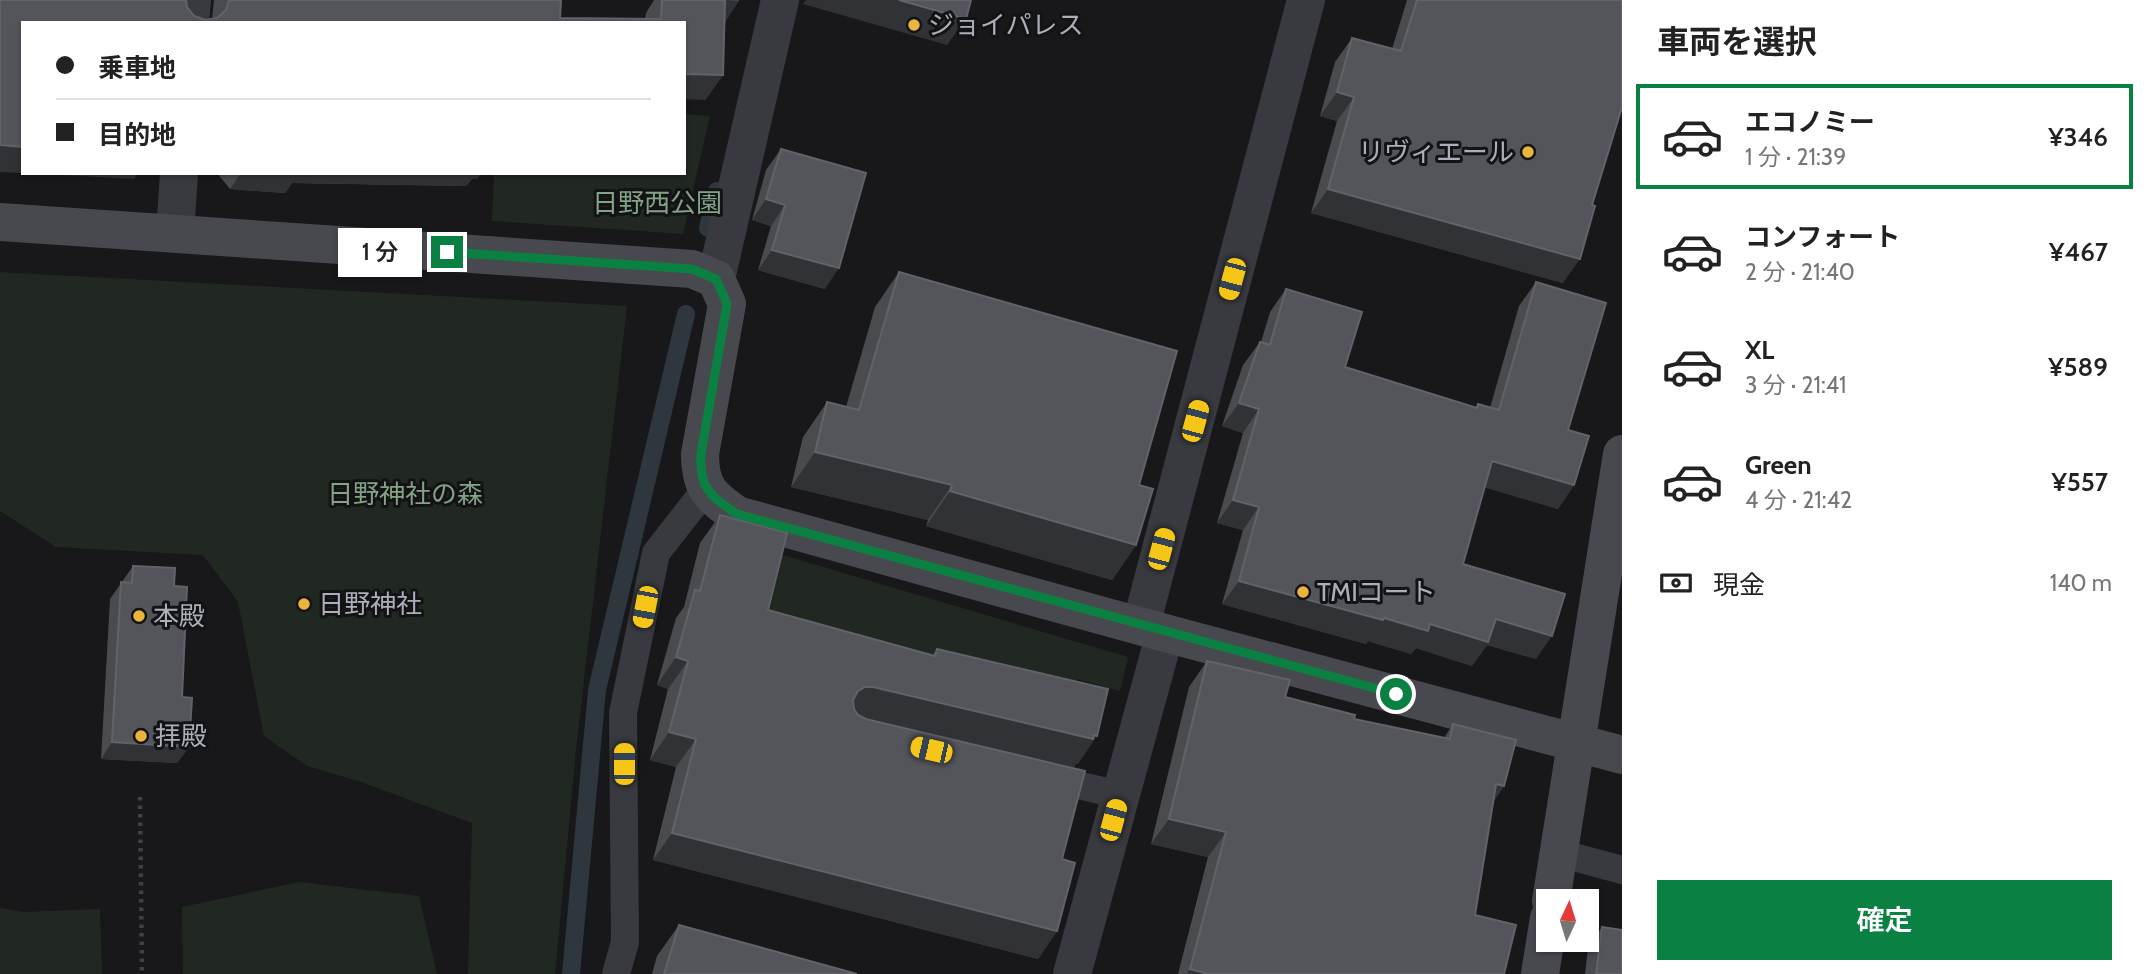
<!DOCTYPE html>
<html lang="ja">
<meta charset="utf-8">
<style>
body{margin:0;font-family:Cabin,"Noto Sans JP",sans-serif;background:#f6f6f6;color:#222;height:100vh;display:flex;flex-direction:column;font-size:26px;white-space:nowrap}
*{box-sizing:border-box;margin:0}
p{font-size:23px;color:#767676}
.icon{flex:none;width:38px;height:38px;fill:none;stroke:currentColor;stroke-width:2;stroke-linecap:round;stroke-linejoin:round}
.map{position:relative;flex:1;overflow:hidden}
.details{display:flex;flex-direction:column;background:#fff;width:525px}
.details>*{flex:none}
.hud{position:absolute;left:21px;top:21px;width:665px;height:154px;border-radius:0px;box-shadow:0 2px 5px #0004;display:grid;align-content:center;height:154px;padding:0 35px;background:#fff}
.needle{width:46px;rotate:4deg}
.fabs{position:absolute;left:1536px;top:889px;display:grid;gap:14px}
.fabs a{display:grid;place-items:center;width:63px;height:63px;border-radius:0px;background:#fff;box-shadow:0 2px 5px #0004;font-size:35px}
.end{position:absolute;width:32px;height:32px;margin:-16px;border:9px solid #0b8043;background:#fff;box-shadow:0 0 0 4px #fff}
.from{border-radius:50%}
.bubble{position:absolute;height:49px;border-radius:0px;background:#fff;box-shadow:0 2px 5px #0004;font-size:23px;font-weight:600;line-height:49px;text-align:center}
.car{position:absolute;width:21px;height:42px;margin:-21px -10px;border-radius:9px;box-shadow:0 0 5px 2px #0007;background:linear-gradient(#f5c518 24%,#345 0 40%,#f5c518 0 76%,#345 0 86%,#f5c518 0)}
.hud b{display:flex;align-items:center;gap:24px;height:66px;font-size:26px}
.hud b+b{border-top:2px solid #e0e0e0}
.hud i{width:18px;height:18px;background:#222}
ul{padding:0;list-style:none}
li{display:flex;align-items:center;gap:21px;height:105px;margin:0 14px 10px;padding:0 21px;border:4px solid transparent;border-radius:0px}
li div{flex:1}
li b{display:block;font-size:26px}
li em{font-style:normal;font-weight:600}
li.current{border-color:#0b8043}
li>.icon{width:63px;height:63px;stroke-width:1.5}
h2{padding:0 35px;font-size:32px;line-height:84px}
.pay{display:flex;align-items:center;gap:18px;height:77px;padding:0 35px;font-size:26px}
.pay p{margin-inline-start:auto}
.cta{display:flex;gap:14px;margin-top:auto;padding:14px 35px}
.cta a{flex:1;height:80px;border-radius:0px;background:#0b8043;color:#fff;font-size:28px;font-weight:600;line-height:80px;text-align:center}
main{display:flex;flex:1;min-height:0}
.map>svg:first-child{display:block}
</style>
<main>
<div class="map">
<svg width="1622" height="974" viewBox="0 0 1622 974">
<rect width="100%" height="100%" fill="#18181a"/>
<!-- green -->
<path fill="#202821" d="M684 114 710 116 683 234 492 221 494 173H684Z
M0 272 627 306 576 750 555 974H468L472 823 361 782 307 766 264 736 238 602 203 555 56 547 0 511Z
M776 553 1128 657 1120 691 1077 679 1069 703 755 622Z
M299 882 419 896 437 974H183L182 907Z
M0 908 24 912 100 909 102 974H0Z"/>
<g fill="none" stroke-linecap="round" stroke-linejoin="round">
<!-- stream -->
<path stroke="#2e373e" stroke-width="18" d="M708 228 717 191
M571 974 597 690 686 314"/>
<!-- path -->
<path stroke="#3f4146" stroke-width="4.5" stroke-dasharray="3.5 5" stroke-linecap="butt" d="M140 797 142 974"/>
<!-- lane -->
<path stroke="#393a3f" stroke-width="28" d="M1044 777 1120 795
M1559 853 1622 870
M616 974 625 942 623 713 656 553 706 489"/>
<!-- street -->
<path stroke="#393a3f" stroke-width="38" d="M190 23 192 0
M175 233 179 173
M716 279 780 0
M1141 625 1306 0
M1072 974 1165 633"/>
<!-- secondary -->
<path stroke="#47494f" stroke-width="38" d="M0 222 692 269 716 279 727 304 700 454C700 488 710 496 737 515L1165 633 1622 755
M1551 901 1622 454
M1540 974 1549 918"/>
</g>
<!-- wall -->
<path fill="#494b4f" d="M214 0H561L560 18 645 19 646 13 654 0H739L725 22 723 75 705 100 684 23H23L187 7 194 16 206 20 212 19Z
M1407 0H1622L1563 283 1311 213 1337 121 1320 116 1335 62 1352 38 1392 49Z
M781 149 825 289 758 270 771 226 752 220 766 170Z
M217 173H481L477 179H472L466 186 292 183 285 193 230 189Z
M899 272 1139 485 1136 545 1112 580 926 526 928 520 791 487 803 437 827 402 846 407 875 307Z
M1536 282 1568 430 1574 485 1558 509 1485 487 1463 564 1536 659 1487 645 1472 666 1416 648 1411 654 1368 641 1366 644 1222 604 1243 530 1217 523 1243 433 1222 426 1243 365 1260 342H1261L1270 312 1286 289 1345 367 1475 408 1478 404 1490 408 1519 306Z
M720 515 768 610 933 655 937 649 1078 764 1076 763 1074 767 860 716 1062 859 1057 931 1038 959 653 860 676 767 650 760 668 689 657 685 676 618 684 607 700 543Z
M133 566 174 586 182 697 189 747 177 763 101 759 110 599Z
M1207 661 1285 697 1354 719 1444 738 1453 724 1504 786 1493 802 1475 915 1504 974H1178L1208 857 1151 844 1189 687Z
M679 925 857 974H652L657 956Z
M1602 927 1622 974H1585L1588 948Z"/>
<!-- shaded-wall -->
<path fill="#313235" d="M725 0 739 1 722 26Z
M806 0H899L966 19 947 45 803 4Z
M684 74 723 75 705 100 684 99Z
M1337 92 1354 97 1337 121 1320 116Z
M0 145 23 147V173L0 172Z
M27 173H138L134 179Z
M241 173H481L477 179H472L466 186 292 183 285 193 230 189Z
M1328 189 1580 259 1563 283 1311 213Z
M766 199 785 205 771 226 752 220Z
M772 250 839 268 825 289 758 270Z
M1239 403 1259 409 1243 433 1222 426Z
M815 452 952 485 928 520 791 487Z
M1492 461 1574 485 1558 509 1476 485Z
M950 491 1136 545 1112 580 926 526Z
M1233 500 1259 507 1243 530 1217 523Z
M1239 581 1384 618 1430 624 1496 619 1552 636 1536 659 1487 645 1472 666 1416 648 1411 654 1368 641 1366 644 1222 604Z
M676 657 688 661 668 689 657 685Z
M865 687H873L1097 736 1078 764 1076 763 1074 767 854 715H846L858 691Z
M669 732 696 739 676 767 650 760Z
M112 742 189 747 177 763 101 759Z
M1496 784 1504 786 1486 812Z
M1169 819 1226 832 1208 857 1151 844Z
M672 833 1057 931 1038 959 653 860Z
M1190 969 1208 974H1187Z"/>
<!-- building -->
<path fill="#54555a" stroke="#626369" stroke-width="2" d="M0 0H186L187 7 194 16 206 20 217 18 226 10 229 0H561L560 18 661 19 662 0H725L723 75 684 74V23H23V147L0 145Z
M899 0H971L966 19Z
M1417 0H1622V107L1592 205 1595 206 1580 259 1328 189 1354 97 1337 92 1352 38 1401 51Z
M781 149 866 173 839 268 772 250 785 205 766 199Z
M899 272 1177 351 1139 485 1153 489 1136 545 950 491 952 485 815 452 827 402 859 410Z
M1536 282 1606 303 1568 430 1589 436 1574 485 1492 461 1463 564 1565 594 1552 636 1496 619 1488 642 1430 624 1428 631 1384 618 1383 620 1239 581 1259 507 1233 500 1259 409 1239 403 1260 342 1270 345 1286 289 1362 312 1345 367 1477 408 1478 404 1499 410Z
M720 515 787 533 768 610 935 656 937 649 1108 689 1097 736 1094 735 1093 739 873 687H865L858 691 853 700 854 709 858 715 866 719 1085 771 1062 859 1075 863 1057 931 672 833 696 739 669 732 688 661 676 657 695 590 700 591Z
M133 566 175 568 174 586 187 587 182 697 192 698 189 747 112 742 121 582 132 583Z
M1207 661 1290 680 1285 697 1355 715 1354 719 1450 739 1453 724 1516 740 1504 786 1496 784 1475 915 1516 925 1504 974H1208L1190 969 1226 832 1169 819Z
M679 925 857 974H664Z
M1602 927 1622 930V974H1596Z"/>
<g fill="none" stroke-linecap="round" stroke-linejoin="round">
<!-- route -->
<path stroke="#0b8043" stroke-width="9" d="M447 252 692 269 716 279 727 304 701 454C699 488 710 496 737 514L1396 694"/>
</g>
<!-- markers -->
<g fill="#ebb43f" stroke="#131315" stroke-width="2.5">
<circle cx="914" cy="25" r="7"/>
<circle cx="1528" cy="152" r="7"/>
<circle cx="1303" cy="592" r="7"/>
<circle cx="304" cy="604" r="7"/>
<circle cx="139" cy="616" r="7"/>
<circle cx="141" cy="736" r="7"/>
</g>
<g text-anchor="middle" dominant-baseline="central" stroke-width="6" stroke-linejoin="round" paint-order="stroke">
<!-- poi labels -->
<g font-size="26" fill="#abafb9" stroke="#131315" text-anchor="start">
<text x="928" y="25">ジョイパレス</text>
<text x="1514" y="152" text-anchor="end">リヴィエール</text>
<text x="1317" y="592">TMIコート</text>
<text x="318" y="604">日野神社</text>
<text x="153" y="616">本殿</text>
<text x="155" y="736">拝殿</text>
</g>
<!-- park labels -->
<g font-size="26" fill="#83a385" stroke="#131315">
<text x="657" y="203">日野西公園</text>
<text x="405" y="494">日野神社の森</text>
</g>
</g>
</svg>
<div class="fabs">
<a><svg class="needle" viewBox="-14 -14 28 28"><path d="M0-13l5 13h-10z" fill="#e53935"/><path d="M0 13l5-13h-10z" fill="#767676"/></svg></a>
</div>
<i class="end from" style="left:1396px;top:694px"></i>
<i class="end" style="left:447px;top:252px"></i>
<div class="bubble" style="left:338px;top:228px;width:84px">1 分</div>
<i class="car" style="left:1232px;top:279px;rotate:195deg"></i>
<i class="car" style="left:1195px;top:421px;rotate:15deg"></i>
<i class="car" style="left:1161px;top:549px;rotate:15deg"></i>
<i class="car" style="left:645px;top:607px;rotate:191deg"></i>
<i class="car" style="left:931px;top:750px;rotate:283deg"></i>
<i class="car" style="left:624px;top:764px;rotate:0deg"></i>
<i class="car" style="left:1113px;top:820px;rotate:15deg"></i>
<div class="hud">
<b><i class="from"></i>乗車地</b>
<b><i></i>目的地</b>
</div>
</div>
<section class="details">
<h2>車両を選択</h2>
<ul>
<li class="current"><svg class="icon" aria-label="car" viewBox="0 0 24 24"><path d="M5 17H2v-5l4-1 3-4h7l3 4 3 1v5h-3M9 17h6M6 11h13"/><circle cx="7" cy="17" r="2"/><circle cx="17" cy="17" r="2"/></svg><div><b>エコノミー</b><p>1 分 · 21:39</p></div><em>¥346</em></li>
<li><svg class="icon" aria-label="car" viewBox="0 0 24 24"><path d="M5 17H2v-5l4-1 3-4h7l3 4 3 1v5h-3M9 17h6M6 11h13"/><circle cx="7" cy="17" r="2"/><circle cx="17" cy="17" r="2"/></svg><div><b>コンフォート</b><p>2 分 · 21:40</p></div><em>¥467</em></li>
<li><svg class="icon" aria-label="car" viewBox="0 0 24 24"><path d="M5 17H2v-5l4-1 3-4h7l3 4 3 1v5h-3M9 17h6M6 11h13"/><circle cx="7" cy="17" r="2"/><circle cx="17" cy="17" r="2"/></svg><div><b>XL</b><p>3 分 · 21:41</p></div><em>¥589</em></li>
<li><svg class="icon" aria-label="car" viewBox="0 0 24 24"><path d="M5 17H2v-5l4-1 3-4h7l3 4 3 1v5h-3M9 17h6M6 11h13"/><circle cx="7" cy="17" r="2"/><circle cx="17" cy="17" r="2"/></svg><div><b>Green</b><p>4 分 · 21:42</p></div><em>¥557</em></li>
</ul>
<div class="pay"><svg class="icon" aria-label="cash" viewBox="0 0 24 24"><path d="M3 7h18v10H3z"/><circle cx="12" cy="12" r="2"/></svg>現金<p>140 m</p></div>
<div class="cta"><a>確定</a></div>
</section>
</main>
